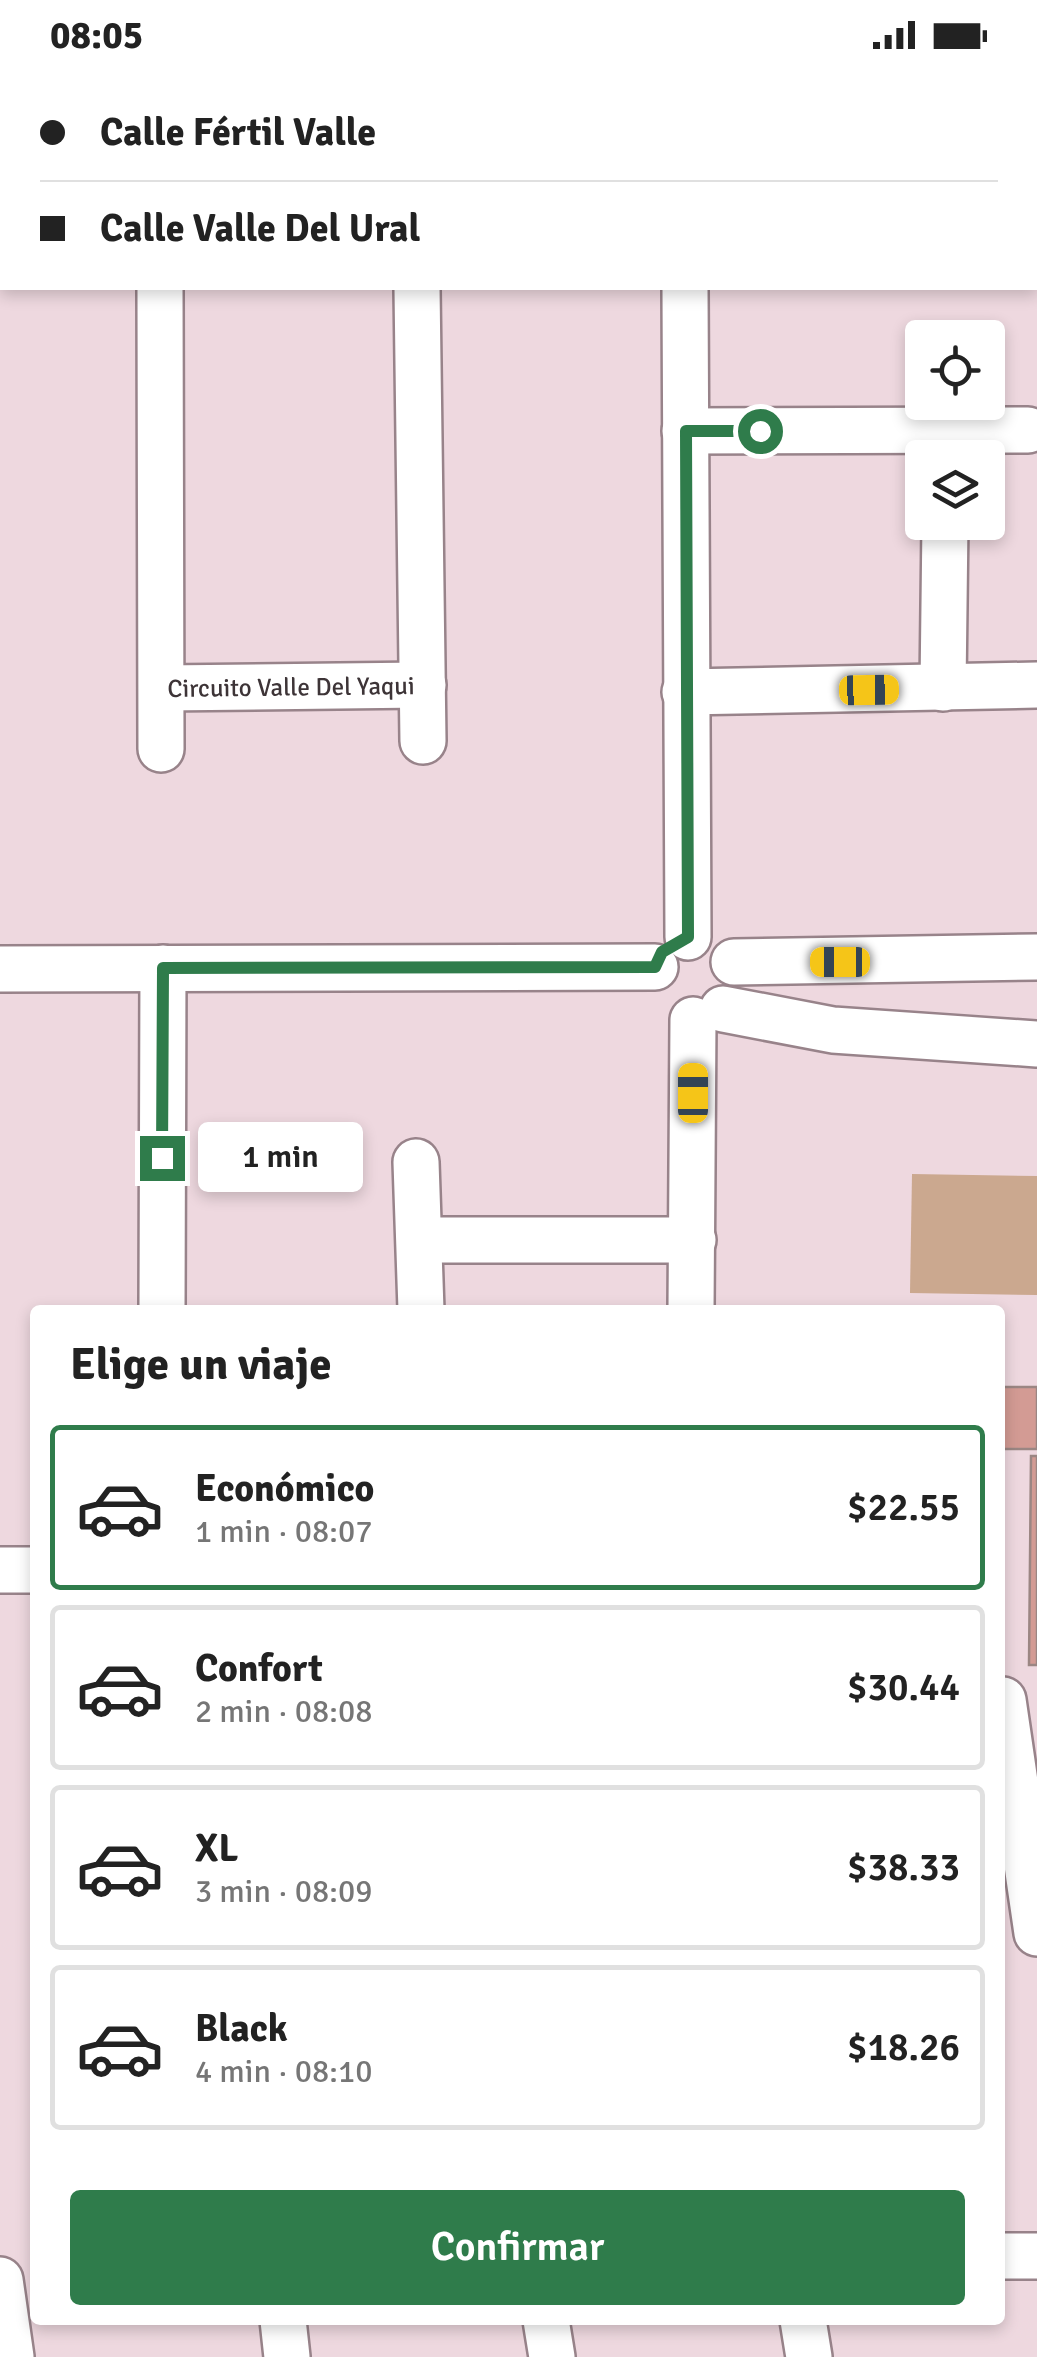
<!DOCTYPE html>
<html lang="es">
<meta charset="utf-8">
<style>
body{margin:0;font-family:Signika,sans-serif;background:#f6f6f6;color:#222;height:100vh;display:flex;flex-direction:column;font-size:38px;white-space:nowrap}
*{box-sizing:border-box;margin:0}
p{font-size:32px;color:#767676}
.icon{flex:none;width:55px;height:55px;fill:none;stroke:currentColor;stroke-width:2;stroke-linecap:round;stroke-linejoin:round}
.map{position:relative;flex:1;overflow:hidden}
.panel{position:absolute;left:30px;top:1235px;width:975px;height:1020px;display:flex;flex-direction:column;background:#fff;border-radius:10px;box-shadow:0 5px 15px #0003}
.panel>*{flex:none}
.top-card{position:absolute;left:0px;top:0px;width:1038px;height:220px;box-shadow:0 5px 15px #0003;display:grid;align-content:center;height:220px;padding:0 40px;background:#fff}
.buttons{position:absolute;left:905px;top:250px;display:grid;gap:20px}
.buttons a{display:grid;place-items:center;width:100px;height:100px;border-radius:10px;background:#fff;box-shadow:0 5px 15px #0003;font-size:50px}
.end{position:absolute;width:45px;height:45px;margin:-22px;border:12px solid #2f7c4b;background:#fff;box-shadow:0 0 0 5px #fff}
.from{border-radius:50%}
.bubble{position:absolute;height:70px;border-radius:10px;background:#fff;box-shadow:0 5px 15px #0003;font-size:32px;font-weight:600;line-height:70px;text-align:center}
.car{position:absolute;width:30px;height:60px;margin:-30px -15px;border-radius:12px;box-shadow:0 0 8px 2px #0007;background:linear-gradient(#f5c518 24%,#345 0 40%,#f5c518 0 76%,#345 0 86%,#f5c518 0)}
.top-card b{display:flex;align-items:center;gap:35px;height:95px;font-size:38px}
.top-card b+b{border-top:2px solid #e0e0e0}
.top-card i{width:25px;height:25px;background:#222}
ul{padding:0;list-style:none}
li{display:flex;align-items:center;gap:30px;height:165px;margin:0 20px 15px;padding:0 20px;border:5px solid #e0e0e0;border-radius:10px}
li div{flex:1}
li b{display:block;font-size:38px}
li em{font-style:normal;font-weight:600}
li.active{border-color:#2f7c4b}
li>.icon{width:90px;height:90px;stroke-width:1.5}
h2{padding:0 40px;font-size:45px;line-height:120px}
.action{display:flex;gap:20px;margin-top:auto;padding:20px 40px}
.action a{flex:1;height:115px;border-radius:10px;background:#2f7c4b;color:#fff;font-size:40px;font-weight:600;line-height:115px;text-align:center}
.status{display:flex;justify-content:space-between;align-items:center;height:70px;padding:0 50px;background:#fff;direction:ltr}
.status svg{height:28px;fill:currentColor}
.map>svg:first-child{display:block}
</style>
<div class="status"><b>08:05</b><svg viewBox="0 0 49 12"><path d="M0 12V9h3v3zM5 12V6h3v6zM10 12V3h3v9zM15 12V0h3v12zM26 1h20v11H26zM47 4h2v5h-2z"/></svg></div>
<div class="map">
<svg width="1037" height="2287" viewBox="0 0 1037 2287">
<rect width="100%" height="100%" fill="#eed8df"/>
<!-- green -->
<path fill="#cba88f" d="M912 1104 1037 1106V1225L910 1223Z"/>
<!-- building -->
<path fill="#d39b94" stroke="#9b8683" stroke-width="2.5" d="M1000 1317H1037V1379H1000Z
M1031 1386H1037V1595H1029Z"/>
<g fill="none" stroke-linecap="round" stroke-linejoin="round">
<defs>
<g id="minor">
<path d="M685 0V2"/>
<path d="M0 76H2"/>
<path d="M1035 76H1037"/>
<path d="M160 218 161 679"/>
<path d="M417 218 423 671"/>
<path d="M685 218 688 867"/>
<path d="M685 361 1028 360"/>
<path id="s1" d="M163 618 423 615"/>
<path d="M943 618 945 452"/>
<path d="M685 622 1037 615"/>
<path d="M734 892 1037 887"/>
<path d="M0 899 655 897"/>
<path d="M723 939 833 960 1037 974"/>
<path d="M416 1092 421 1240"/>
<path d="M420 1170H693"/>
<path d="M162 1240 163 898"/>
<path d="M691 1240 693 950"/>
<path d="M0 1500H35"/>
<path d="M1003 1630 1037 1863"/>
<path d="M1000 2186H1037"/>
<path d="M0 2210 11 2287"/>
<path d="M283 2250 287 2287"/>
<path d="M546 2250 552 2287"/>
<path d="M803 2250 809 2287"/>
</g>
</defs>
<!-- minor casing -->
<use href="#minor" stroke="#98838a" stroke-width="50"/>
<!-- minor -->
<use href="#minor" stroke="#fff" stroke-width="45"/>
</g>
<g fill="none" stroke-linecap="round" stroke-linejoin="round">
<!-- route -->
<path stroke="#2f7c4b" stroke-width="12" d="M162 1088 163 898 655 897 662 882 688 867 686 361H760"/>
</g>
<g text-anchor="middle" dominant-baseline="central" stroke-width="8" stroke-linejoin="round" paint-order="stroke">
<!-- street labels -->
<g font-size="25" fill="#3d3437" stroke="#eed8df">
<text stroke="none"><textPath href="#s1" startOffset="128">Circuito Valle Del Yaqui</textPath></text>
</g>
</g>
</svg>
<div class="buttons">
<a><svg class="icon" aria-label="locate" viewBox="0 0 24 24"><circle cx="12" cy="12" r="6"/><path d="M12 2v4M12 18v4M2 12h4M18 12h4"/></svg></a>
<a><svg class="icon" aria-label="layers" viewBox="0 0 24 24"><path d="M12 4l9 5-9 5-9-5zM3 14l9 5 9-5"/></svg></a>
</div>
<i class="end from" style="left:760px;top:361px"></i>
<i class="end" style="left:162px;top:1088px"></i>
<div class="bubble" style="left:198px;top:1052px;width:165px">1 min</div>
<i class="car" style="left:869px;top:620px;rotate:89deg"></i>
<i class="car" style="left:840px;top:892px;rotate:270deg"></i>
<i class="car" style="left:693px;top:1023px;rotate:0deg"></i>
<div class="top-card">
<b><i class="from"></i>Calle Fértil Valle</b>
<b><i></i>Calle Valle Del Ural</b>
</div>
<section class="panel">
<h2>Elige un viaje</h2>
<ul>
<li class="active"><svg class="icon" aria-label="car" viewBox="0 0 24 24"><path d="M5 17H2v-5l4-1 3-4h7l3 4 3 1v5h-3M9 17h6M6 11h13"/><circle cx="7" cy="17" r="2"/><circle cx="17" cy="17" r="2"/></svg><div><b>Económico</b><p>1 min · 08:07</p></div><em>$22.55</em></li>
<li><svg class="icon" aria-label="car" viewBox="0 0 24 24"><path d="M5 17H2v-5l4-1 3-4h7l3 4 3 1v5h-3M9 17h6M6 11h13"/><circle cx="7" cy="17" r="2"/><circle cx="17" cy="17" r="2"/></svg><div><b>Confort</b><p>2 min · 08:08</p></div><em>$30.44</em></li>
<li><svg class="icon" aria-label="car" viewBox="0 0 24 24"><path d="M5 17H2v-5l4-1 3-4h7l3 4 3 1v5h-3M9 17h6M6 11h13"/><circle cx="7" cy="17" r="2"/><circle cx="17" cy="17" r="2"/></svg><div><b>XL</b><p>3 min · 08:09</p></div><em>$38.33</em></li>
<li><svg class="icon" aria-label="car" viewBox="0 0 24 24"><path d="M5 17H2v-5l4-1 3-4h7l3 4 3 1v5h-3M9 17h6M6 11h13"/><circle cx="7" cy="17" r="2"/><circle cx="17" cy="17" r="2"/></svg><div><b>Black</b><p>4 min · 08:10</p></div><em>$18.26</em></li>
</ul>
<div class="action"><a>Confirmar</a></div>
</section>
</div>
